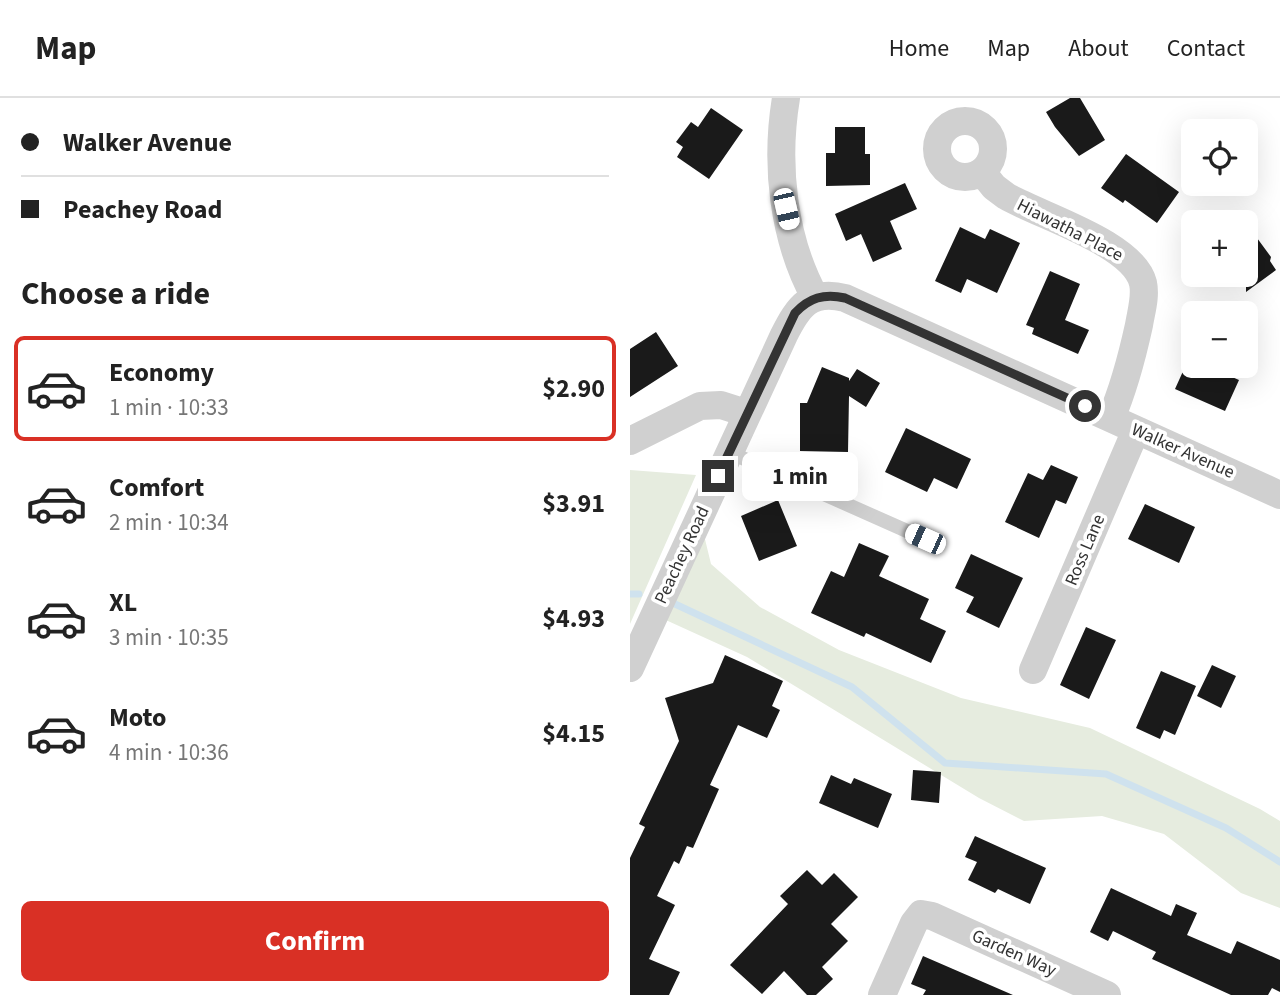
<!DOCTYPE html>
<meta charset="utf-8">
<style>
body{margin:0;font-family:"Source Sans 3",sans-serif;background:#f2f2f2;color:#222;height:100vh;display:flex;flex-direction:column;font-size:26px;white-space:nowrap}
*{box-sizing:border-box;margin:0}
p{font-size:23px;color:#767676}
.icon{flex:none;width:38px;height:38px;fill:none;stroke:currentColor;stroke-width:2;stroke-linecap:round;stroke-linejoin:round}
.map{position:relative;flex:1;overflow:hidden}
.drawer{display:flex;flex-direction:column;background:#fff;width:630px}
.drawer>*{flex:none}
.guide{display:grid;align-content:center;height:154px;padding:0 21px;background:#fff}
.fabs{position:absolute;left:551px;top:21px;display:grid;gap:14px}
.fabs a{display:grid;place-items:center;width:77px;height:77px;border-radius:10px;background:#fff;box-shadow:0 7px 28px #0002;font-size:35px}
.end{position:absolute;width:32px;height:32px;margin:-16px;border:9px solid #333;background:#fff;box-shadow:0 0 0 4px #fff}
.from{border-radius:50%}
.bubble{position:absolute;height:49px;border-radius:10px;background:#fff;box-shadow:0 7px 28px #0002;font-size:23px;font-weight:700;line-height:49px;text-align:center}
.car{position:absolute;width:21px;height:42px;margin:-21px -10px;border-radius:9px;box-shadow:0 0 5px 2px #0007;background:linear-gradient(#fff 24%,#345 0 40%,#fff 0 76%,#345 0 86%,#fff 0)}
.guide b{display:flex;align-items:center;gap:24px;height:66px;font-size:26px}
.guide b+b{border-top:2px solid #e0e0e0}
.guide i{width:18px;height:18px;background:#222}
ul{padding:0;list-style:none}
li{display:flex;align-items:center;gap:21px;height:105px;margin:0 14px 10px;padding:0 7px;border:4px solid transparent;border-radius:10px}
li div{flex:1}
li b{display:block;font-size:26px}
li em{font-style:normal;font-weight:700}
li.current{border-color:#d93025}
li>.icon{width:63px;height:63px;stroke-width:1.5}
h2{padding:0 21px;font-size:32px;line-height:84px}
.button{display:flex;gap:14px;margin-top:auto;padding:14px 21px}
.button a{flex:1;height:80px;border-radius:10px;background:#d93025;color:#fff;font-size:28px;font-weight:700;line-height:80px;text-align:center}
header{display:flex;align-items:center;gap:42px;box-sizing:border-box;height:98px;padding:0 35px;background:#fff;border-bottom:2px solid #e0e0e0}
header strong{font-size:33px}
nav{display:flex;gap:38px;margin-inline-start:auto;font-size:24px}
main{display:flex;flex:1;min-height:0}
.map>svg:first-child{display:block}
</style>
<header>
<strong>Map</strong>
<nav><a>Home</a><a>Map</a><a>About</a><a>Contact</a></nav>
</header>
<main>
<section class="drawer">
<div class="guide">
<b><i class="from"></i>Walker Avenue</b>
<b><i></i>Peachey Road</b>
</div>
<h2>Choose a ride</h2>
<ul>
<li class="current"><svg class="icon" aria-label="car" viewBox="0 0 24 24"><path d="M5 17H2v-5l4-1 3-4h7l3 4 3 1v5h-3M9 17h6M6 11h13"/><circle cx="7" cy="17" r="2"/><circle cx="17" cy="17" r="2"/></svg><div><b>Economy</b><p>1 min · 10:33</p></div><em>$2.90</em></li>
<li><svg class="icon" aria-label="car" viewBox="0 0 24 24"><path d="M5 17H2v-5l4-1 3-4h7l3 4 3 1v5h-3M9 17h6M6 11h13"/><circle cx="7" cy="17" r="2"/><circle cx="17" cy="17" r="2"/></svg><div><b>Comfort</b><p>2 min · 10:34</p></div><em>$3.91</em></li>
<li><svg class="icon" aria-label="car" viewBox="0 0 24 24"><path d="M5 17H2v-5l4-1 3-4h7l3 4 3 1v5h-3M9 17h6M6 11h13"/><circle cx="7" cy="17" r="2"/><circle cx="17" cy="17" r="2"/></svg><div><b>XL</b><p>3 min · 10:35</p></div><em>$4.93</em></li>
<li><svg class="icon" aria-label="car" viewBox="0 0 24 24"><path d="M5 17H2v-5l4-1 3-4h7l3 4 3 1v5h-3M9 17h6M6 11h13"/><circle cx="7" cy="17" r="2"/><circle cx="17" cy="17" r="2"/></svg><div><b>Moto</b><p>4 min · 10:36</p></div><em>$4.15</em></li>
</ul>
<div class="button"><a>Confirm</a></div>
</section>
<div class="map">
<svg width="650" height="897" viewBox="0 0 650 897">
<rect width="100%" height="100%" fill="#fff"/>
<!-- green -->
<path fill="#e6ecdf" d="M0 372 66 377 0 526Z
M73 433 81 466 130 509 209 552 331 600 460 630 630 711 650 723V810L611 795 534 736 472 718 394 723 349 700 117 559 27 518Z"/>
<g fill="none" stroke-linecap="round" stroke-linejoin="round">
<!-- stream -->
<path stroke="#cfe2ee" stroke-width="7" d="M0 496H9
M45 506 222 589 315 665 476 676 596 730 650 764"/>
</g>
<!-- building -->
<path fill="#1a1a1a" d="M440 0H450L475 42 449 58 425 29 416 14Z
M81 10 113 32 79 81 47 59 53 49 46 44 61 24 68 29Z
M205 29H235V56H240V87L196 88V55H205Z
M496 56 549 94 527 125 495 102 493 105 471 90Z
M275 85 287 111 260 123 272 151 243 164 231 136 216 143 205 116Z
M616 125 641 159 640 163 646 172 616 194Z
M330 129 355 141 360 131 390 145 367 195 337 181 331 195 305 183Z
M420 173 450 186 435 222 459 232 448 256 402 236 404 230 396 227Z
M26 234 48 268 0 299V251Z
M559 260 564 262V268H577L609 282 595 313 545 291Z
M192 269 219 280V283L227 271 250 285 236 309 219 298 218 354 170 353V305H177Z
M276 330 341 361 327 391 304 380 297 394 255 374Z
M421 367 448 379 436 406 426 402 409 440 375 424 398 375 413 382Z
M148 402 167 448 129 463 111 418Z
M515 406 565 429 549 465 498 441Z
M229 445 259 458 249 478 299 501 290 521 316 533 301 565 236 535 234 539 181 515 201 473 214 479Z
M341 456 393 480 369 530 336 514 344 499 325 490Z
M456 529 486 542 459 601 430 587Z
M95 557 153 583 142 608 150 612 137 640 108 627 80 687 89 691 63 750 57 748 49 766 44 763 27 798 45 807 19 861 50 874 39 897H0V760L15 729 9 726 49 643 35 600 83 585Z
M582 567 606 578 591 610 567 598Z
M531 573 566 588 545 637 534 632 530 641 506 630Z
M283 672 311 674 309 705 281 702Z
M201 677 221 686 224 680 262 696 248 730 189 705Z
M345 738 416 770 400 806 368 791 365 795 338 782 347 764 335 759Z
M177 772 192 787 204 775 228 799 201 826 218 843 192 869 203 881 186 897H177L154 873 132 896 100 867 158 806 150 798Z
M481 790 541 818 546 806 567 815 557 837 601 856 607 843 650 862V894L642 890 638 897H601L522 861 526 854 483 833 478 843 460 834Z
M293 858 383 897H293L296 892 281 886Z"/>
<g fill="none" stroke-linecap="round" stroke-linejoin="round">
<!-- lane -->
<path stroke="#d0d0d0" stroke-width="14" d="M99 354 295 441"/>
<!-- street -->
<path stroke="#d0d0d0" stroke-width="28" d="M156 0C145 66 153 141 185 199
M307 51a28 28 0 1 1 56 0a28 28 0 1 1-56 0Z
M352 74 364 89 376 98C410 118 503 145 513 185 516 199 511 214 509 227 502 259 494 290 481 320
M0 343 70 308 91 307 116 315
M0 570 154 237C168 209 180 191 215 200L650 397
M403 572 506 332
M252 897 284 825 291 816 302 818 477 897"/>
</g>
<g fill="none" stroke-linecap="round" stroke-linejoin="round">
<!-- route -->
<path stroke="#333" stroke-width="9" d="M88 378 165 215C179 200 194 195 215 200L455 308"/>
</g>
<g text-anchor="middle" dominant-baseline="central" stroke-width="7" stroke-linejoin="round" paint-order="stroke">
<!-- street labels -->
<g font-size="18" fill="#333" stroke="#fff">
<text transform="translate(440 132) rotate(27)">Hiawatha Place</text>
<text transform="translate(553 353) rotate(24)">Walker Avenue</text>
<text transform="translate(455 452) rotate(-67)">Ross Lane</text>
<text transform="translate(52 457) rotate(-65)">Peachey Road</text>
<text transform="translate(384 855) rotate(24)">Garden Way</text>
</g>
</g>
</svg>
<div class="fabs">
<a><svg class="icon" aria-label="locate" viewBox="0 0 24 24"><circle cx="12" cy="12" r="6"/><path d="M12 2v4M12 18v4M2 12h4M18 12h4"/></svg></a>
<a>+</a>
<a>−</a>
</div>
<i class="end from" style="left:455px;top:308px"></i>
<i class="end" style="left:88px;top:378px"></i>
<div class="bubble" style="left:112px;top:354px;width:116px">1 min</div>
<i class="car" style="left:156px;top:111px;rotate:167deg"></i>
<i class="car" style="left:295px;top:441px;rotate:294deg"></i>
</div>
</main>
